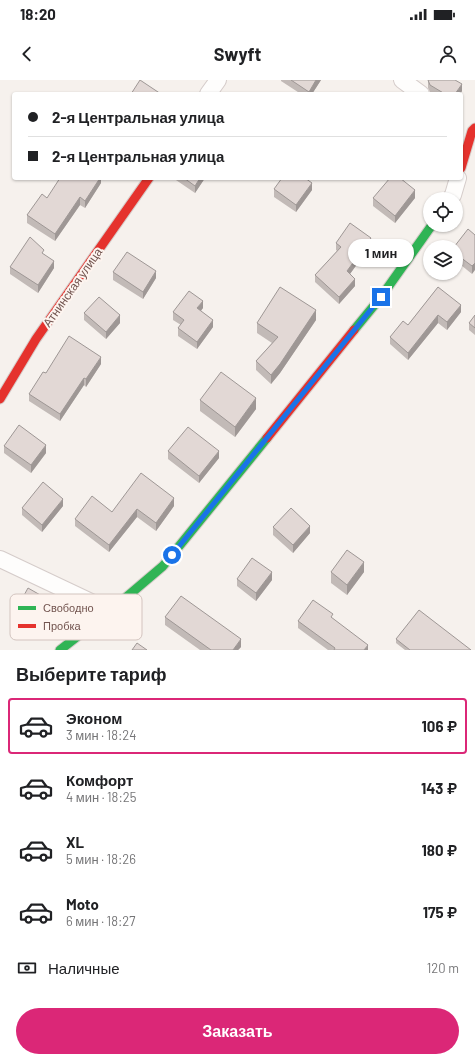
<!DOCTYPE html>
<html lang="ru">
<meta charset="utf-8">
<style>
body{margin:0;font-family:Barlow,sans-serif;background:#f6f6f6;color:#202124;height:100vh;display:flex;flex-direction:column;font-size:15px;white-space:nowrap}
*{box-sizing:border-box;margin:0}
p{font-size:13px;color:#757577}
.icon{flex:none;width:22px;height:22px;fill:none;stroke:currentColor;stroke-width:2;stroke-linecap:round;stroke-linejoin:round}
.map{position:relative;height:570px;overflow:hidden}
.panel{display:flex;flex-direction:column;background:#fff;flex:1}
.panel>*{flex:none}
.top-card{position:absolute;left:12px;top:12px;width:451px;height:88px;border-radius:4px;box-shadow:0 1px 3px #0004;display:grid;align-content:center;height:88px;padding:0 16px;background:#fff}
.controls{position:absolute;left:423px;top:112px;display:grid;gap:8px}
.controls a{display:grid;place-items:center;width:40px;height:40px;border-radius:50%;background:#fff;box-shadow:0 1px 3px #0004;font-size:20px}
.end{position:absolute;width:18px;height:18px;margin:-9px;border:5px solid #1a73e8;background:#fff;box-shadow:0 0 0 2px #fff}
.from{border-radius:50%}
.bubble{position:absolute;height:28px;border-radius:14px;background:#fff;box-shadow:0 1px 3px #0004;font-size:13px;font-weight:700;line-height:28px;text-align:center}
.top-card b{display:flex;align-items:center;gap:14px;height:38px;font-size:15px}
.top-card b+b{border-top:1px solid #e0e0e0}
.top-card i{width:10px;height:10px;background:#202124}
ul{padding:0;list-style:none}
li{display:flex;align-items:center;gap:12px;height:56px;margin:0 8px 6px;padding:0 8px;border:2px solid transparent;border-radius:4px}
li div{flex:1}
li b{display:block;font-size:15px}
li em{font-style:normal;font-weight:700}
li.active{border-color:#db2777}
li>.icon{width:36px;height:36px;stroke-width:1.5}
h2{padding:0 16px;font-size:18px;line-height:48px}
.pay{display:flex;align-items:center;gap:10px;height:44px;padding:0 16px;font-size:15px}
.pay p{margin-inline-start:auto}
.action{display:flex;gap:8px;margin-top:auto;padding:8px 16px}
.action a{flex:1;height:46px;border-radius:24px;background:#db2777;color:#fff;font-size:16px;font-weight:700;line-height:46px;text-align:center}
.status{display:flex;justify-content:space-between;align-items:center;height:28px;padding:0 20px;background:#fff;direction:ltr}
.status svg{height:11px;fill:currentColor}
header{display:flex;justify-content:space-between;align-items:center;height:52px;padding:0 16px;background:#fff;font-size:18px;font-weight:700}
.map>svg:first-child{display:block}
</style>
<div class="status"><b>18:20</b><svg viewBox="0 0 49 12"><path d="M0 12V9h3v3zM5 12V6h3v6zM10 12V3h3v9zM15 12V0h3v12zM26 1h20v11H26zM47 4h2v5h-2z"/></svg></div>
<header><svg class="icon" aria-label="back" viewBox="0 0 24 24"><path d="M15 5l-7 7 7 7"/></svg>Swyft<svg class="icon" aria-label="person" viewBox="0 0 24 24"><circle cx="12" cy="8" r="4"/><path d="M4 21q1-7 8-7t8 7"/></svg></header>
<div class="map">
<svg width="475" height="570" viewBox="0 0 475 570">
<rect width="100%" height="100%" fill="#f6f1ed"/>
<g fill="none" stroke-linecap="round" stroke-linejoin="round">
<defs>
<path id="street" d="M402 0 421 14
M208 14 218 0
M450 119 453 115 458 98
M0 479 110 531"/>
<path id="fast" d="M354 250 381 217 432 145
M60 570 110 531 163 486 267 358"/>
<path id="jam" d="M461 88 472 51 475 48
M0 319 36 259 149 98
M267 358 354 250"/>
</defs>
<!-- street casing -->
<use href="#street" stroke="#d5ccca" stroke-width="18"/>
<!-- fast casing -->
<use href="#fast" stroke="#d6ccc9" stroke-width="11"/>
<!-- jam casing -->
<use href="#jam" stroke="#d6ccc9" stroke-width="11"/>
<!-- street -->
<use href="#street" stroke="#fefdfc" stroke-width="16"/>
<!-- fast -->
<use href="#fast" stroke="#30b455" stroke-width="9"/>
<!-- jam -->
<use href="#jam" stroke="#e5322d" stroke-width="9"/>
</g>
<!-- wall -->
<path fill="#c2bab7" d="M281 0H321L312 14H301L281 1Z
M428 0 462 11 460 14H433L430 12 428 8Z
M101 98V103L85 128 80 125 55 161 27 143V135L47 118Z
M173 98H205L195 113Z
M274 109 312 110 296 132 274 117Z
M373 118H415L395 143 373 126Z
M475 155 472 194 456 181V167Z
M336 163 371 165 350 194 355 206 339 224 315 202V195L337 171 336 170Z
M44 174 54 188 38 213 10 194V187Z
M113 192 156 198 143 219 113 200Z
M438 207 461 232 447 250 438 243 408 280 390 264V257L408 245Z
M203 228 201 231 213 247 197 269 178 256V248L181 245 173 240V232Z
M84 233 120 243 106 259 84 240Z
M475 235V255L469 250V243Z
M316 240 280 293 271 304 256 290V281L272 263 257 253V243Z
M101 284 86 307 84 305 60 341 29 321V314L46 293Z
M200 320 256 329 235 357 200 331Z
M4 366 46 373 31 393 4 373Z
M168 371 219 378 199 403 168 379Z
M63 426 42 452 22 435V428Z
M174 426 156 451 137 437 109 472 75 446V439L112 432Z
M273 447 310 453 293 473 273 455Z
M331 492H364L347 515 331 503Z
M237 499 272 500 256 521 237 506Z
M49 527 37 547 17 535V528Z
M165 537 241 567 238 570H200L165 545Z
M333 539 368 570H328L298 548V541Z
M396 559 471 570H405L396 563Z"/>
<!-- shaded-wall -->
<path fill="#9e9795" d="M316 0H321L312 14H309V12Z
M462 4V11L460 14H455Z
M100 98H101V103L85 128V121Z
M200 98H205L195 113V106Z
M312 103V110L296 132V125Z
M415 110V118L395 143V136Z
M80 117V125L55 161V154Z
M371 158V165L347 198V191Z
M54 181V188L38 213V205Z
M475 183V190L472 194V186Z
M156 191V198L143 219V212Z
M355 199V206L339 224V217Z
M203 221V228L197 235V228Z
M461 225V232L447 250V242Z
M316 230V240L280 293 271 304V295Z
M120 235V243L106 259V252Z
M438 235V243L408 280V273Z
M213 240V247L197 269V262Z
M101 277V284L86 307V299Z
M84 298V305L60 341V334Z
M256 318V329L235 357V347Z
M46 365V373L31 393V385Z
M219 371V378L199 403V396Z
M174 418V426L156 451V443Z
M63 419V426L42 452V445Z
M137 429V437L109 472V465Z
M310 446V453L293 473V465Z
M364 482V492L347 515V505Z
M272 492V500L256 521V513Z
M49 520V527L37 547V540Z
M241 559V567L238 570H233Z
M368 565V570H364Z"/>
<!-- building -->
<path fill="#e2d8d5" stroke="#9e9795" d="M140 0 161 14H131Z
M291 0H316L309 12Z
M428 0H455L462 4 455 14H445L430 5Z
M60 98H100L85 121 80 117 55 154 27 135 42 114 47 118Z
M184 98H200L195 106Z
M282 98H305L312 103 296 125 274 109Z
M390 98H400L415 110 395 136 373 118Z
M350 143 371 158 347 191 355 199 339 217 315 195 341 167 336 163Z
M468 149 475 155V183L472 186 456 174V167H454Z
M30 157 44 170 42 173 54 181 38 205 10 187Z
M127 172 156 191 143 212 113 192Z
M280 207 316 230 280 284 271 295 256 281 278 257 257 243Z
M438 207 461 225 447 242 438 235 408 273 390 257 403 241 408 245Z
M189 211 203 221 197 228 213 240 197 262 178 248 184 240 173 232Z
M99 217 120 235 106 252 84 233Z
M475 235V248L469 243Z
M69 256 101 277 86 299 84 298 60 334 29 314 43 292 46 293Z
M221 292 256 318 235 347 200 320Z
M19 345 46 365 31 385 4 366Z
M188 347 219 371 199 396 168 371Z
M141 393 174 418 156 443 137 429 109 465 75 439 92 416 112 432Z
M43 402 63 419 42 445 22 428Z
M291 428 310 446 293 465 273 447Z
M347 470 364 482 347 505 331 492Z
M252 478 272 492 256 513 237 499Z
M28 508 49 520 37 540 17 528Z
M181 516 241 559 233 570H211L165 537Z
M313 520 333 534 331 537 368 565 364 570H334L335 568 298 541Z
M419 530 471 570H410L396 559Z
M137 563 147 570H132Z"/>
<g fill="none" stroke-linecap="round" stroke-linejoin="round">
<!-- route -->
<path stroke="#1a73e8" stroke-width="5" d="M172 475 381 217"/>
</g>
<g text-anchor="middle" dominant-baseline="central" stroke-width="4" stroke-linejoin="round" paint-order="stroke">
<!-- street labels -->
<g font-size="12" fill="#72544f" stroke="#fdf4ef">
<text transform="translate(72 207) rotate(-55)">Атнинская улица</text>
</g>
</g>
<!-- legend -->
<rect x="10" y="514" width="132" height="46" rx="6" fill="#fdf4ef" stroke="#d3c4bf" stroke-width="1"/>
<rect x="18" y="526" width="18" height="4" fill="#30b455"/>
<rect x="18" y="544" width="18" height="4" fill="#e5322d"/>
<g font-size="11" fill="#72544f">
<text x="43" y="532">Свободно</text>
<text x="43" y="550">Пробка</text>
</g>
</svg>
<div class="controls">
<a><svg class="icon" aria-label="locate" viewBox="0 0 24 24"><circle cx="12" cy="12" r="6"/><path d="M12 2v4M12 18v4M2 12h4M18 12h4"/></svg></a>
<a><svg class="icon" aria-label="layers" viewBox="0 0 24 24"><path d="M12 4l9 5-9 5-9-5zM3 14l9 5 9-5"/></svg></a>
</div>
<i class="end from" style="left:172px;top:475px"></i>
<i class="end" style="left:381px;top:217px"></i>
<div class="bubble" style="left:348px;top:159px;width:66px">1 мин</div>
<div class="top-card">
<b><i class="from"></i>2-я Центральная улица</b>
<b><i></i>2-я Центральная улица</b>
</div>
</div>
<section class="panel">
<h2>Выберите тариф</h2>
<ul>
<li class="active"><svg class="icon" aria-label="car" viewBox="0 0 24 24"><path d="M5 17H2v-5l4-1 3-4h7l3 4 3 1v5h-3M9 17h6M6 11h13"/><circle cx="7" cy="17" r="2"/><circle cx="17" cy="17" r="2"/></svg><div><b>Эконом</b><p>3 мин · 18:24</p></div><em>106 ₽</em></li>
<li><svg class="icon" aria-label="car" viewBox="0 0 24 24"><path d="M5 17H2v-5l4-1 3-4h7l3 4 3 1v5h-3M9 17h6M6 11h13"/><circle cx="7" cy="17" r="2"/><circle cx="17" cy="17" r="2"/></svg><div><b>Комфорт</b><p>4 мин · 18:25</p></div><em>143 ₽</em></li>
<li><svg class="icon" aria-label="car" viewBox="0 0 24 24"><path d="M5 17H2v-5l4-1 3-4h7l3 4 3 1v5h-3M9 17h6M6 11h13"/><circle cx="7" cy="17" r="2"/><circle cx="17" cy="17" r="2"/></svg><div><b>XL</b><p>5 мин · 18:26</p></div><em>180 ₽</em></li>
<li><svg class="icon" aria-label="car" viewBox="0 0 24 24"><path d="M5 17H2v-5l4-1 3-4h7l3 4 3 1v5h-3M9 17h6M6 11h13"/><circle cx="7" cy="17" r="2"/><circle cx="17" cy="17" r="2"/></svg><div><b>Moto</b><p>6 мин · 18:27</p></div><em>175 ₽</em></li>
</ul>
<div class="pay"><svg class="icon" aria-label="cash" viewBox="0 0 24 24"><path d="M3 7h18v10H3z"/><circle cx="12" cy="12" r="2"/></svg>Наличные<p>120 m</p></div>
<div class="action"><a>Заказать</a></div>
</section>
